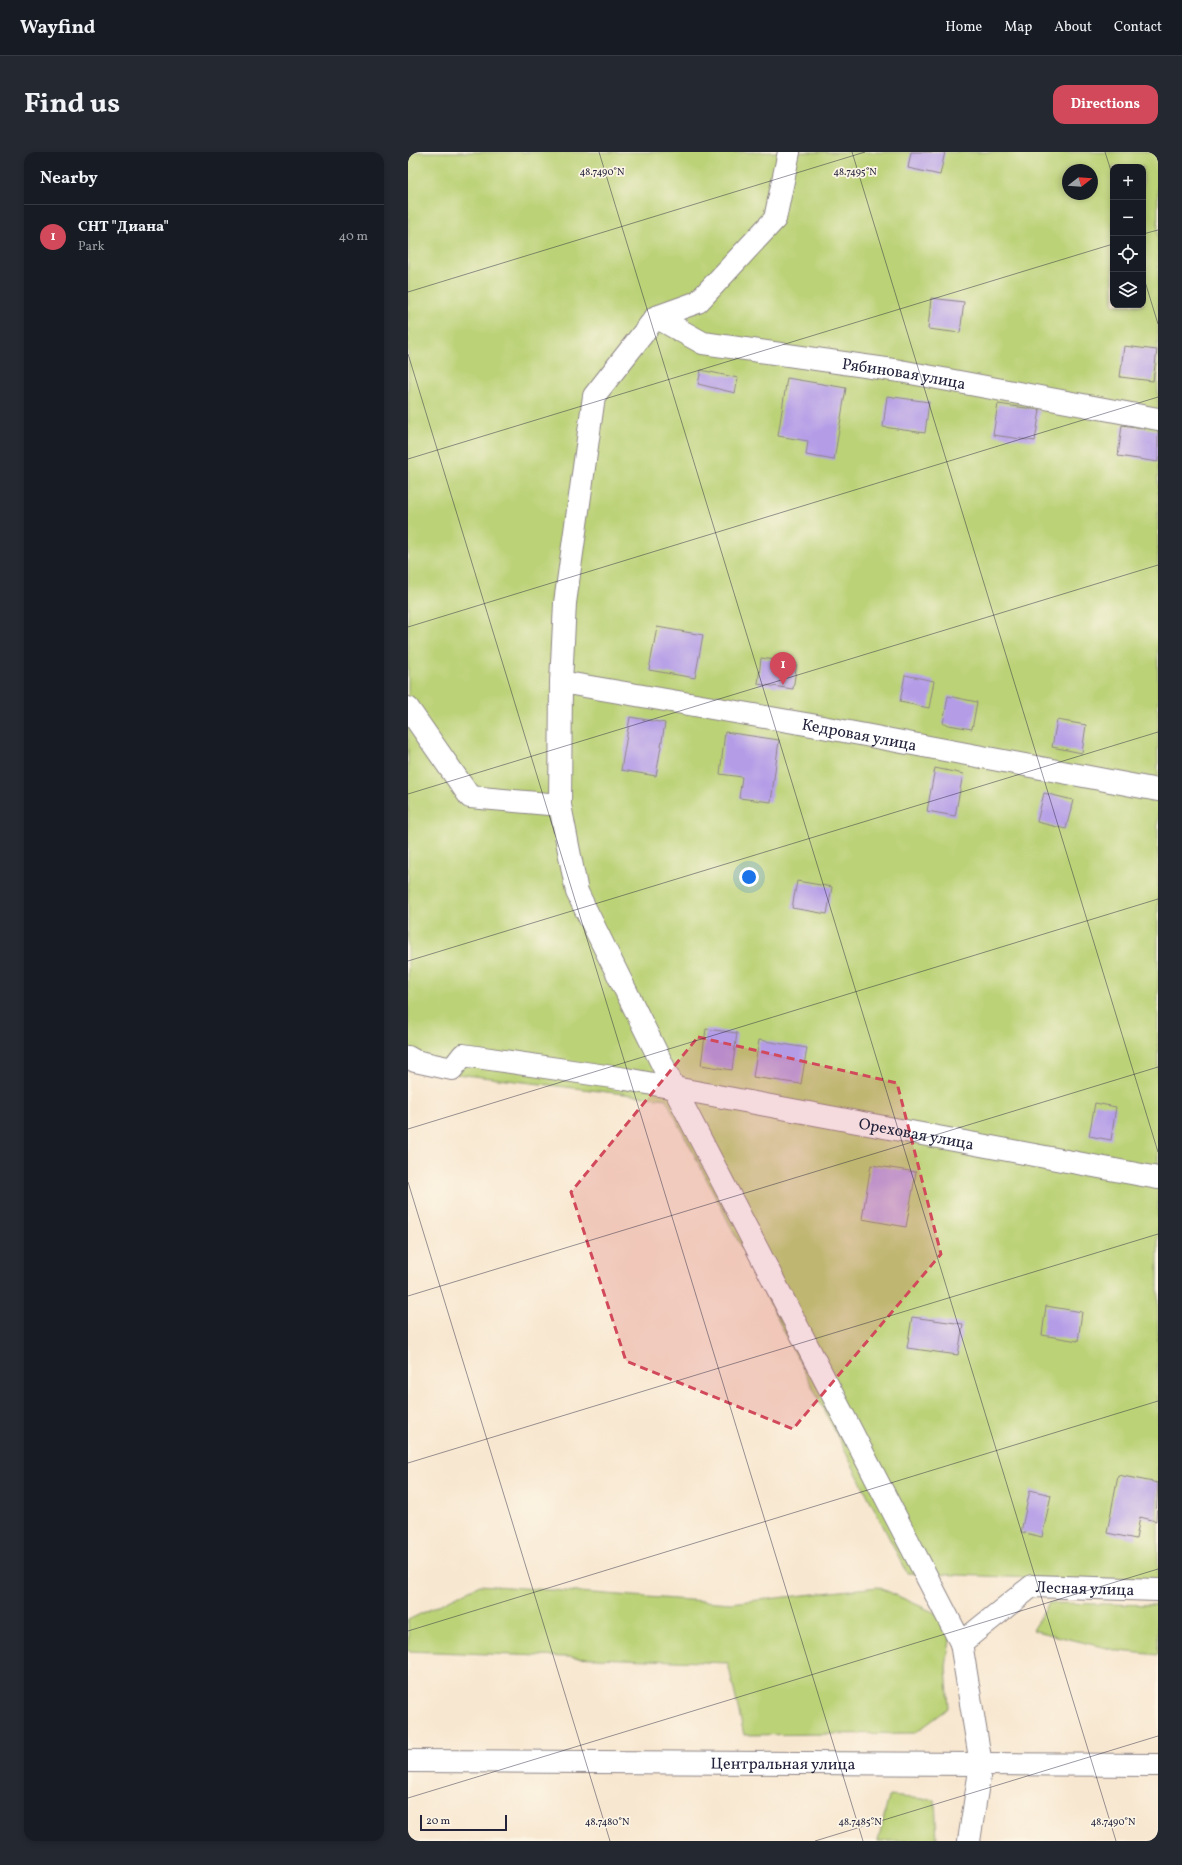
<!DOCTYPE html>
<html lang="en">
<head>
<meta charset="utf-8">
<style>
  body { margin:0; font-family:Vollkorn,serif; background:#242831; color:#f1f3f6 }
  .controls { position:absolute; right:12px; top:12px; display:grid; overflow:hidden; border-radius:8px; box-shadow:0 2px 6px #0003 }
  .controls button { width:36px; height:36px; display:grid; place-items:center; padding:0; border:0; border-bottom:1px solid #363941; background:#171b24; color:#f1f3f6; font:20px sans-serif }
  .compass { position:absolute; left:654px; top:12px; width:36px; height:36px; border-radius:50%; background:#171b24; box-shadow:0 2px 6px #0003; rotate:73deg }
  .scale { position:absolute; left:12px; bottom:10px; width:87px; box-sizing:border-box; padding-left:4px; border:2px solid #22223b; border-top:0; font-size:11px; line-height:14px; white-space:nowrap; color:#22223b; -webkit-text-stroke:3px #fcf5e5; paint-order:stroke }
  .you { position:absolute; left:341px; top:725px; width:14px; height:14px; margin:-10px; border:3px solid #fff; border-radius:50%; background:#1a73e8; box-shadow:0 0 0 6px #1a73e833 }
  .badge { display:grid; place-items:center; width:26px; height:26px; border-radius:50%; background:#d1495b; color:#fff; font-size:13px; font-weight:700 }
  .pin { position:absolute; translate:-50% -33px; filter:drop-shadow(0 1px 2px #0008) }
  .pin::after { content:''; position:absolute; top:21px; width:14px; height:12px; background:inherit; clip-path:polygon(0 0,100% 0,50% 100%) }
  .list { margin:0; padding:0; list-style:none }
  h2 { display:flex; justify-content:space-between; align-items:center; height:52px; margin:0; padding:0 16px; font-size:17px }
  h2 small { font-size:13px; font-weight:400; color:#9ea1a6 }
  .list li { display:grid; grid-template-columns:26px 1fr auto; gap:12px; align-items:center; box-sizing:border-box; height:64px; padding:0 16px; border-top:1px solid #363941 }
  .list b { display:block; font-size:15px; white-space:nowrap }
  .list p { margin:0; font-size:13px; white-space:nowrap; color:#9ea1a6 }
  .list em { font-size:13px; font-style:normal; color:#9ea1a6 }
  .icon { flex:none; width:22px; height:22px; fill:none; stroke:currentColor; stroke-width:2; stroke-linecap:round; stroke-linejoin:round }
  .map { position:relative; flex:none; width:750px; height:1689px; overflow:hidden; border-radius:12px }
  header { display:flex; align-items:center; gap:24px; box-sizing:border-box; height:56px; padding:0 20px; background:#171b24; border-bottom:1px solid #363941 }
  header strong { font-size:19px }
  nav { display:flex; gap:22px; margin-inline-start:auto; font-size:14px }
  .intro { display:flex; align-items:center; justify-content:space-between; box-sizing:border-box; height:96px; padding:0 24px }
  h1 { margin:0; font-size:28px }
  .button { padding:10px 18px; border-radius:12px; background:#d1495b; color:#fff; font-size:14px; font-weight:700 }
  main { display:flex; gap:24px; padding:0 24px }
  aside { flex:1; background:#171b24; border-radius:12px; box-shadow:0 2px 6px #0003 }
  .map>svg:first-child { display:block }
</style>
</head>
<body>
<header>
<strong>Wayfind</strong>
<nav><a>Home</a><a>Map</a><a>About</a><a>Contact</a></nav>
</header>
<div class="intro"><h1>Find us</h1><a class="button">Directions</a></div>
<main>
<aside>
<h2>Nearby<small></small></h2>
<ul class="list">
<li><span class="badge">1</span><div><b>СНТ &quot;Диана&quot;</b><p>Park</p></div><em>40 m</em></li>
</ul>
</aside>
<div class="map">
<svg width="750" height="1689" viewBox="0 0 750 1689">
  <rect width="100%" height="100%" fill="#fcf5e5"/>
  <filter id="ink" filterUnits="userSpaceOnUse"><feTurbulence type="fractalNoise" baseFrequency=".025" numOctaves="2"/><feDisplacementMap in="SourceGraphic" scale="8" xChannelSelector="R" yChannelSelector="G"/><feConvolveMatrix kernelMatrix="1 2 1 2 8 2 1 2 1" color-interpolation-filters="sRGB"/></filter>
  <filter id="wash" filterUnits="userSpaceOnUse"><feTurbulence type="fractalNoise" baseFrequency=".012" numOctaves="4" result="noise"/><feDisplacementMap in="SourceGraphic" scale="16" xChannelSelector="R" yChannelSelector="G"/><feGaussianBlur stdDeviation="0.9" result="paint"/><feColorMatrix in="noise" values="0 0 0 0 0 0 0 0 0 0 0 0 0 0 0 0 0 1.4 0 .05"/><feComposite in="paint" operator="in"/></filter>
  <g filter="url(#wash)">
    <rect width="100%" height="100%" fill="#f8e7d0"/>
    <path fill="#bbd277" stroke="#6e7a59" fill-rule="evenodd" d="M0,0H750V1431L499,1421L258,947L7,917L0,912ZM705,15H735V153H705ZM660,18H684V42H660Z
      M72,1433L323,1451L470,1435L534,1464L543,1482L538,1515L541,1556L507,1581L336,1583L320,1511L0,1499V1468Z
      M641,1451L750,1453V1503L711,1499L624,1478Z
      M481,1644L527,1648L529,1689H470Z"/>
    <g id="blocks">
      <path fill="#b49ce7" d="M503,0H537L532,23L500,16Z
        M523,146L556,150L552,181L520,177Z
        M716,194L749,198L745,229L712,225Z
        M293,218L330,226L327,241L290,232Z
        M379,226L438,236L426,308L398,303L400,289L370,284Z
        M479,244L521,250L517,281L475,275Z
        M590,252L632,258L627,289L585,283Z
        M714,273L750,278V310L710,304Z
        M249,475L295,483L287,526L241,518Z
        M353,506L389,511L385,537L350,532Z
        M497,523L526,529L521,556L492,550Z
        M540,544L569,550L564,577L535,572Z
        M222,565L257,571L248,624L213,618Z
        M649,568L678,573L674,601L644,595Z
        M317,580L371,588L363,650L331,646L334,625L312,622Z
        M527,616L555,622L547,664L519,659Z
        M636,641L665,648L658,677L629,670Z
        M389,729L424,735L419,762L384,756Z
        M298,877L329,881L324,918L293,913Z
        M351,888L399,896L393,932L345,925Z
        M687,951L708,955L703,988L681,984Z
        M463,1013L508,1020L498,1075L454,1067Z
        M638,1154L674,1160L670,1189L634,1183Z
        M504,1165L555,1172L550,1203L499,1196Z
        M710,1323L750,1331L748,1369L732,1365L728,1387L699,1381Z
        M622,1338L643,1343L634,1385L613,1380Z"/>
    </g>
  </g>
  <g filter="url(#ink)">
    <use href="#blocks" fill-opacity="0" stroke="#8d8486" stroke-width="1"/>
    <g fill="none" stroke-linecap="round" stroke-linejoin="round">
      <defs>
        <g id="minor">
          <path d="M381,0L367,67L290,150L248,165L186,244L157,451L153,530L152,653L169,740L266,936L553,1491L573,1612L561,1689"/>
          <path id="s1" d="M248,165L295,191L492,219L750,267"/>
          <path id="s2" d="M153,530L409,574L750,638"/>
          <path d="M0,556L62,645L152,653"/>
          <path id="s3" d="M0,905L7,909L44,917L55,903L218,927L750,1026"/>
          <path id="s4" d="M553,1491L624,1434L750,1438"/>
          <path id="s5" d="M0,1609L750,1613"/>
        </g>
      </defs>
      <use href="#minor" stroke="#8d8486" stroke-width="24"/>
      <use href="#minor" stroke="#fff" stroke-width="22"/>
    </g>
  </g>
  <path fill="#d1495b" fill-opacity="0.2" stroke="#d1495b" stroke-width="3" stroke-dasharray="8 5" stroke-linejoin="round" d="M290,885L489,931L533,1102L385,1277L218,1209L163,1040Z"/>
  <path fill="none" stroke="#22223b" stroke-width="1" stroke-opacity="0.45" d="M191,0L708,1689M444,0L750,1000M697,0L705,25M735,82L750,78M735,123L750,172M0,140L457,0M0,202L455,1689M0,307L705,92M0,475L750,245M0,642L750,413M0,809L750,580M0,977L750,747M0,1030L202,1689M0,1144L750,915M0,1311L750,1082M0,1479L750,1249M0,1646L750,1417M407,1689L750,1584"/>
  <g text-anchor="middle" stroke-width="3.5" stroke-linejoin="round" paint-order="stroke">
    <g font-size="16" fill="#22223b" stroke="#fcf5e5">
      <text dy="6" stroke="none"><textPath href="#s1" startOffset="257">Рябиновая улица</textPath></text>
      <text dy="6" stroke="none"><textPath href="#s2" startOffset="303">Кедровая улица</textPath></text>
      <text dy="6" stroke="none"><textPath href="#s3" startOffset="524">Ореховая улица</textPath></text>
      <text dy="6" stroke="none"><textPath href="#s4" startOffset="144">Лесная улица</textPath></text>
      <text dy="6" stroke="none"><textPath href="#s5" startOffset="375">Центральная улица</textPath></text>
    </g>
  </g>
  <g font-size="10" text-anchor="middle" fill="#22223b" stroke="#fcf5e5" stroke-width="3.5" stroke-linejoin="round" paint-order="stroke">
    <text x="194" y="23">48.7490°N</text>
    <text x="447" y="23">48.7495°N</text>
    <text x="199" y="1673">48.7480°N</text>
    <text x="452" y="1673">48.7485°N</text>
    <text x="705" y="1673">48.7490°N</text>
  </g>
</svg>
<div class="controls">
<button>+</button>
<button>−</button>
<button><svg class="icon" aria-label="locate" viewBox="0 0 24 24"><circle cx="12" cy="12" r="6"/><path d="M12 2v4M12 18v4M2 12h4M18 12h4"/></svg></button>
<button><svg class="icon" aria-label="layers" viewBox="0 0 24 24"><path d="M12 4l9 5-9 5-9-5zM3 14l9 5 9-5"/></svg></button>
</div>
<svg class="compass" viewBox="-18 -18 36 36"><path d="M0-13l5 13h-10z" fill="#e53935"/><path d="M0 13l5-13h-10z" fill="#9ea1a6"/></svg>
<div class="scale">20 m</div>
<div class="you"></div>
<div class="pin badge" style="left:375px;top:533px">1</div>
</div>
</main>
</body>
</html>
